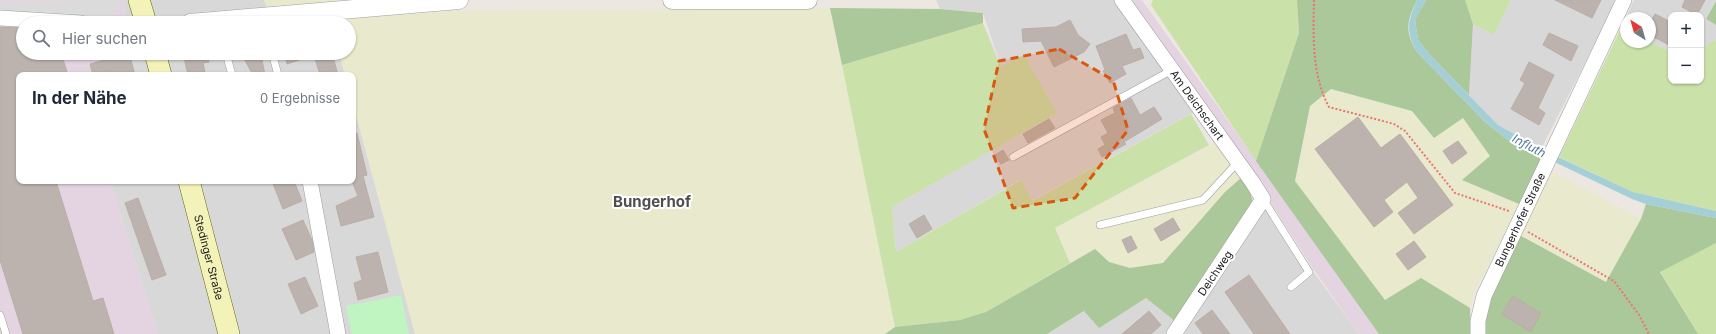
<!DOCTYPE html>
<html lang="de">
<head>
<meta charset="utf-8">
<style>
  body { margin:0; font-family:Inter,sans-serif; background:#f2f2f3; color:#1f2937 }
  .controls { position:absolute; right:12px; top:12px; display:grid; overflow:hidden; border-radius:8px; box-shadow:0 1px 3px #0004 }
  .controls button { width:36px; height:36px; display:grid; place-items:center; padding:0; border:0; border-bottom:1px solid #e0e1e3; background:#fff; color:#1f2937; font:20px sans-serif }
  .compass { position:absolute; left:1620px; top:12px; width:36px; height:36px; border-radius:50%; background:#fff; box-shadow:0 1px 3px #0004; rotate:323deg }
  .list { margin:0; padding:0; list-style:none }
  h2 { display:flex; justify-content:space-between; align-items:center; height:52px; margin:0; padding:0 16px; font-size:17px }
  h2 small { font-size:13px; font-weight:400; color:#747a83 }
  .icon { flex:none; width:22px; height:22px; fill:none; stroke:currentColor; stroke-width:2; stroke-linecap:round; stroke-linejoin:round }
  .map { position:relative; flex:none; width:1716px; height:334px; overflow:hidden }
  .search { position:absolute; background:#fff; box-shadow:0 1px 3px #0004; left:16px; top:16px; width:340px; height:44px; display:flex; align-items:center; gap:10px; box-sizing:border-box; padding:0 14px; border-radius:22px; color:#747a83; font-size:15px }
  .panel { position:absolute; background:#fff; box-shadow:0 1px 3px #0004; left:16px; top:72px; width:340px; height:112px; border-radius:8px }
  .map>svg:first-child { display:block }
</style>
</head>
<body>
<div class="map">
<svg width="1716" height="334" viewBox="0 0 1716 334">
  <rect width="100%" height="100%" fill="#ece7e1"/>
  <path fill="#d9d8d8" d="M124,0H264L268,9L325,2L330,23H125Z
    M936,0H1129L1205,106L1031,201L1020,180L896,252L892,207L1056,113L1001,67L983,13L940,9Z
    M1511,0H1617L1541,149L1498,125L1469,95L1473,24L1494,35Z
    M1634,0H1716L1706,19L1716,25V40L1701,48V15H1671V52L1650,42V18H1626V31L1621,28Z
    M121,53H339L345,75H87V68L93,63Z
    M353,104L416,334H158L110,181H353Z
    M1260,199L1359,334H1047L1085,311L1099,327L1146,298L1176,322Z"/>
  <path fill="#e4d4e2" d="M0,0H124L125,23H23V53H120L93,63L87,68V75H19V181H110L158,334H0Z
    M1129,0H1142L1380,334H1359L1312,267L1253,175Z"/>
  <path fill="#e9e9cd" d="M264,0H356L268,9Z
    M830,8L895,327L885,334H415L353,104V75H345L339,53H349V23H330L329,20L452,11Z
    M1331,89L1412,111L1434,138L1463,118L1490,156L1463,180L1518,204L1539,165L1641,219L1607,282L1507,228L1474,294L1470,308L1421,278L1385,301L1295,181L1310,106Z
    M1215,143L1241,178L1225,192L1163,263L1130,268L1109,262L1095,249L1070,263L1055,228Z"/>
  <path fill="#cae2aa" d="M1153,0H1297L1299,33L1256,161L1151,5Z
    M1465,0H1511L1494,35L1473,24Z
    M983,23L1001,67L1024,55L1057,113L892,207L896,252L1021,180L1032,201L1191,114L1209,145L1055,228L1070,263L986,312L960,320L895,327L842,65Z
    M1621,28L1626,31V42H1650L1671,52V81H1701V48L1716,40V211L1633,192L1559,157Z
    M1716,243V334H1698L1660,271Z"/>
  <path fill="#aac899" d="M1297,0H1417C1407,21 1404,31 1417,52L1486,123L1508,140L1541,156L1539,165L1519,204L1462,180L1490,156L1463,118L1434,138L1412,111L1331,89L1310,106L1295,181L1385,300L1421,278L1470,308L1471,334H1379L1256,161L1299,33Z
    M1426,0H1465L1473,24L1469,95L1431,56L1418,40L1415,19Z
    M1716,1V25L1706,19Z
    M830,8L940,9L983,13V23L842,65Z
    M1241,178L1249,189L1254,205L1176,322L1146,298L1099,328L1084,311L1047,334H885L895,327L960,320L986,312L1095,249L1109,262L1130,268L1163,263L1225,192Z
    M1646,204L1716,218V243L1660,272L1698,334H1483C1479,306 1508,261 1521,236L1606,282L1641,219Z"/>
  <path fill="#c0f4c1" d="M401,295L409,334H352L346,306Z"/>
  <path fill="#dbdbdb" d="M122,0L119,8L109,18L0,11V2Z"/>
  <path fill="#a5cfd6" d="M1417,0H1426L1415,19L1418,40L1431,56L1498,125L1543,150L1633,192L1716,211V218L1646,204L1632,199L1508,140L1486,123L1417,52C1405,31 1408,21 1417,0Z"/>
  <path fill="#bcb3ae" stroke="#bcada5" d="M1555,0H1601L1592,18Z
    M1685,0H1705L1697,15L1682,7Z
    M1655,14L1671,22V46L1650,35V23Z
    M1070,20L1078,35L1090,44L1084,52L1054,67L1041,41L1023,42L1022,29L1056,27Z
    M0,27L23,28V53H61L68,75H19V181H56L93,301L103,298L114,334H23L0,260Z
    M1549,33L1578,46L1571,61L1543,45Z
    M1126,34L1133,50L1140,48L1144,58L1122,66L1126,74L1110,83L1103,71L1105,70L1096,46Z
    M129,53L135,75H113L112,71L93,75L90,64Z
    M183,53H206L209,62L203,63L205,72L188,75Z
    M241,53H275L262,60L265,75H253Z
    M284,53H332L338,75H320L314,55L287,64Z
    M1529,62L1554,75L1538,108L1545,113L1539,125L1511,109L1525,83L1520,80Z
    M1131,98L1140,115L1154,107L1162,119L1124,142L1126,144L1102,157L1098,149L1105,145L1101,137L1108,133L1101,120L1115,113L1113,108Z
    M1358,117L1381,148L1400,134L1453,205L1414,234L1398,213L1418,198L1407,182L1384,200L1393,212L1374,227L1315,149Z
    M1049,119L1055,128L1028,143L1023,134Z
    M353,133H357L367,175L363,176L374,217L341,226L336,206L358,196L353,184Z
    M1458,141L1467,153L1452,164L1443,151Z
    M1003,150L1009,160L1001,164L995,155Z
    M272,181H294L302,201L283,209Z
    M138,198L166,275L152,280L125,203Z
    M924,215L932,229L917,238L909,224Z
    M1173,218L1180,230L1161,241L1154,229Z
    M303,220L312,240L314,252L296,260L282,229Z
    M1131,236L1137,248L1128,253L1122,240Z
    M1414,241L1426,257L1408,270L1396,254Z
    M378,252L388,292L358,300L354,283L362,280L356,257Z
    M1249,275L1290,334H1254L1225,292Z
    M305,277L318,306L301,314L288,284Z
    M1513,296L1541,313L1531,332L1502,314Z
    M1212,310L1230,334H1203L1195,323Z
    M1149,311L1161,325L1151,334H1122Z"/>
  <g fill="none" stroke-linecap="round" stroke-linejoin="round">
    <defs>
      <path id="service" d="M226,53L232,75
        M274,60L278,75
        M1013,157L1172,70
        M1263,199L1309,272L1291,287
        M1100,225L1203,200L1238,162
        M0,315L6,334"/>
      <g id="minor">
        <path id="s1" d="M1122,0L1253,183L1263,199L1174,334"/>
        <path d="M0,18L81,23"/>
        <path d="M310,181L338,334"/>
        <path id="s2" d="M1478,334V321L1484,296L1624,0"/>
      </g>
      <path id="tertiary" d="M672,0H808
        M190,23L459,0"/>
      <g id="secondary">
        <path d="M139,0L146,23"/>
        <path d="M155,53L161,75"/>
        <path id="s3" d="M189,181L229,334"/>
      </g>
    </defs>
    <use href="#service" stroke="#9f9f9f" stroke-width="8"/>
    <use href="#minor" stroke="#9f9f9f" stroke-width="16"/>
    <use href="#tertiary" stroke="#9f9f9f" stroke-width="19"/>
    <use href="#secondary" stroke="#63660e" stroke-width="22"/>
    <path stroke="#ed7571" stroke-width="2" stroke-dasharray="2 2" stroke-linecap="butt" d="M1314,0C1313,35 1312,76 1329,107L1394,124L1405,131L1455,193L1509,211
      M1528,232L1614,281L1639,315L1649,334"/>
    <use href="#service" stroke="#fff" stroke-width="7"/>
    <use href="#minor" stroke="#fff" stroke-width="15"/>
    <use href="#tertiary" stroke="#fff" stroke-width="18"/>
    <use href="#secondary" stroke="#f3f2b8" stroke-width="21"/>
  </g>
  <path fill="#de560d" fill-opacity="0.2" stroke="#de560d" stroke-width="3" stroke-dasharray="8 5" stroke-linejoin="round" d="M1059,49L1113,80L1128,130L1075,198L1013,208L984,129L999,61Z"/>
  <g text-anchor="middle" stroke-width="4" stroke-linejoin="round" paint-order="stroke">
    <g font-size="11" fill="#1b1b1b" stroke="#fff">
      <text dy="4" stroke="none"><textPath href="#s1" startOffset="129">Am Deichschart</textPath></text>
      <text dy="4" stroke="none"><textPath href="#s2" startOffset="123">Bungerhofer Straße</textPath></text>
      <text dy="4" stroke="none"><textPath href="#s3" startOffset="79">Stedinger Straße</textPath></text>
      <text transform="translate(1215 273) rotate(-56)" y="4">Deichweg</text>
    </g>
    <g font-size="12" font-style="italic" fill="#4e7a9a" stroke="#fff">
      <text transform="translate(1529 146) rotate(28)" y="4">Influth</text>
    </g>
    <g font-size="15" font-weight="bold" fill="#4e4e4e" stroke="#fff">
      <text x="652" y="207">Bungerhof</text>
    </g>
  </g>
</svg>
<div class="controls">
<button>+</button>
<button>−</button>
</div>
<svg class="compass" viewBox="-18 -18 36 36"><path d="M0-13l5 13h-10z" fill="#e53935"/><path d="M0 13l5-13h-10z" fill="#747a83"/></svg>
<div class="search"><svg class="icon" aria-label="search" viewBox="0 0 24 24"><circle cx="10" cy="10" r="6"/><path d="M15 15l6 6"/></svg>Hier suchen</div>
<section class="panel">
<h2>In der Nähe<small>0 Ergebnisse</small></h2>
<ul class="list">
</ul>
</section>
</div>
</body>
</html>
